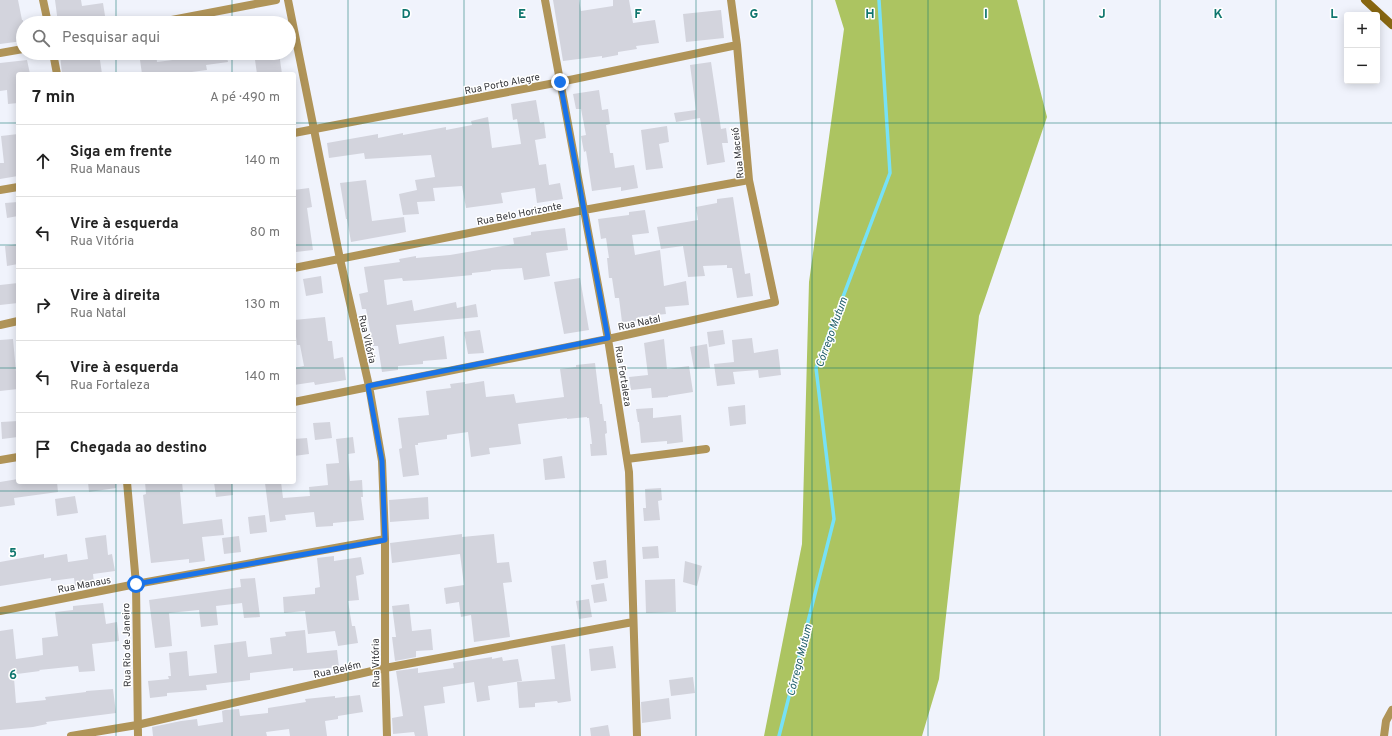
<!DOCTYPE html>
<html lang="pt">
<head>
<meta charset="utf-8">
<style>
  body { margin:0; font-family:Overpass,sans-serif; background:#f2f2f2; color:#222 }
  .controls { position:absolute; right:12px; top:12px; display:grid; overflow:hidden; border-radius:4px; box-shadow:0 2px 10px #0003 }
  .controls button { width:36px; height:36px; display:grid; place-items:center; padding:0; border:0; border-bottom:1px solid #e0e0e0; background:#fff; color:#222; font:20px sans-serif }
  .stop { position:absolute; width:12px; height:12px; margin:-9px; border:3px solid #1a73e8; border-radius:50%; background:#fff }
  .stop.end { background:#1a73e8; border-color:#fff; box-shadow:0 1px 4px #0008 }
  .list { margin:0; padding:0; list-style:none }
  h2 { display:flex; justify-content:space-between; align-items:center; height:52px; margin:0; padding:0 16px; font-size:17px }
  h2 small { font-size:13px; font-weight:400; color:#767676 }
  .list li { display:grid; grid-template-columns:26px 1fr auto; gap:12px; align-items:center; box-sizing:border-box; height:72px; padding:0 16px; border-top:1px solid #e0e0e0 }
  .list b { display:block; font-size:15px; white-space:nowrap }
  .list p { margin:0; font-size:13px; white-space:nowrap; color:#767676 }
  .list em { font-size:13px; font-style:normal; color:#767676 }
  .icon { flex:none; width:22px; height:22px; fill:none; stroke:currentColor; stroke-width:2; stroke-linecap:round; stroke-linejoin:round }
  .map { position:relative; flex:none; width:1392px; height:736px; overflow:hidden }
  .search { position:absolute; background:#fff; box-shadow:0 2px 10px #0003; left:16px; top:16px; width:280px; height:44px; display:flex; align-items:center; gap:10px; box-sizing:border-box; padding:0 14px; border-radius:22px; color:#767676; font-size:15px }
  .panel { position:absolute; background:#fff; box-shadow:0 2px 10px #0003; left:16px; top:72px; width:280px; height:412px; border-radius:4px }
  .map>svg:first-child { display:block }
</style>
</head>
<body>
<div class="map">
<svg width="1392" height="736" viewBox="0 0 1392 736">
  <rect width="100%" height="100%" fill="#f0f3fc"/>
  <path fill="#acc461" d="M835,0H1017L1047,117L979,316L939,679L922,736H764L802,544L809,282L844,29Z"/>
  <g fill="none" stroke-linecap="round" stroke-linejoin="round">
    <path stroke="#76e1f7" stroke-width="3.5" d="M779,736L834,519L816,368L890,173L879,0"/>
  </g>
  <path fill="#d3d4dd" d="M0,0H18L22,20H23V41L0,44Z
    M55,0H81L82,6L103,3L106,22L58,23Z
    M553,0H579L581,11L613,6V0H629L633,23L655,20L659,43L636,46L637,49L618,52V55L602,58V56L563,61Z
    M721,10L724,38L686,42L683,14Z
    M79,53H99L102,74H62L60,55Z
    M139,53H156L157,62L188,58L187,53H226L228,62L206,65L207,70L184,73V74H142Z
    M254,53H279L282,74H257Z
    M27,60L30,74H18V103L8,104L7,90L0,91V63Z
    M711,62L721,129L726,128L728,143H722L725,162L707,165L700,118L676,122L674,113L696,110L690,65Z
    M599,90L602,110L608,109L610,124L606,125L610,153H613L615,168L634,165L638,188L621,191V187L592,191L586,151L584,152L581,136L586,135L581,109H576L573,94Z
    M536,100L540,123L544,122L546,138L535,140L539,165L546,164L549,185L560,183L563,199L537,203L535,188L501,193L503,203L466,208L462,186L433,188L435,201L417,202L419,214L403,215L399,194L417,190L415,180L435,177L431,155L365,159L364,153L329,158L327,143L378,134V138L403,133V135L446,127V130L472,125L471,121L488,117L492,148L521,144L517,119L513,120L511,104Z
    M667,126L669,142L659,144L663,168L646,170L641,130Z
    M18,134V176L0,179V163H4L1,136Z
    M366,180L372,221L404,217L406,232L351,242L347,219H346L340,183Z
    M309,188L312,207L307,208L313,250L296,252L294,235V211H296L294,190Z
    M733,197L745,274L750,273L753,296L737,298L732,268H727V265L703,266L705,276L688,277L683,246L661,249L657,227L698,220L696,207L717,203V199Z
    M18,202V216L7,218L5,203Z
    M645,210L649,233L632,235L635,255L660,250L664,286L686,281L689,305L665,307L666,314L638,317L639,321L622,322L619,298H615L612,278H609L607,258H609L606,238L601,239L598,219L629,215V212Z
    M565,228L568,250L546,253L550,276L524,280L522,268L491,270V271L472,273V275L421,280L403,281L402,278L384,280L387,305L412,300L414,311L456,302L457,308L476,304L478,317L396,325L399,344L444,336L447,359L423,361V364L398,366V370L382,372L378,346H373L366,309H362L359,294L368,292L364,267L400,262L399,259L416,256V258L450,255L514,244L513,238L531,235V232Z
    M18,244V264L7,266L5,246Z
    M321,276L323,293L306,296L303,279Z
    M580,278L589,330L564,334L554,282Z
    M18,283V303L0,305V285Z
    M325,317L328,341H332L334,359L343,357L346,380L315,385L314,382L294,385V368L304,366L300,345H297L294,320Z
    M480,330L484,353L468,354L464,332Z
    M723,330L725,344L709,347L707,332Z
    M752,338L754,353L778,349L781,375L759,378L758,370L733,372L735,384L717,386L714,364L734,362L732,340Z
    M13,339L16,372H18V389L0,391V340Z
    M664,339L667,369L689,366L693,392L668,396V397L652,398L651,388L631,390L629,377L648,375L644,343Z
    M707,344L710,368L694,369L690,347Z
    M595,363L600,404H602L604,421H606L607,433L605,434L607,455L591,456L590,444H592L589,418H587V417L567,419V418L518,424L521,444L489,448L490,454L471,457L468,432L447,435V439L418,443V445H415L419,475L403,477L399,449L402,448L398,418L429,415L426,391L451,388L450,384L465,382V384L484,381L486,397L514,394L516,403L564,397L560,369L576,367V365Z
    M745,405L746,424L730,426L728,407Z
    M653,408V418L681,415L683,442L667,444V441L641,443L639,422H638L636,409Z
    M18,421V437L2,439L1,422Z
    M330,422L332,438L315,440L313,423Z
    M353,437L355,453L348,454L350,481L362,480L363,497H361L364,520L333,523V526L316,527L314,512L285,515L286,520L270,522L265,483L281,482L283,498L310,496L309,487L328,485L326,464L339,463L336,439Z
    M307,438L309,454L294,456V439Z
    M562,456L565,478L545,480L543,459Z
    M18,479V482H57L58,492L14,498L15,505L0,507V482Z
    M88,482H116V488L89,492Z
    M145,482H182L183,492H180L183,524L222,519L224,535L202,537L205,561L189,563V559L151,563L143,495L146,494Z
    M214,482H232L233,495L216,497Z
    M661,488L662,500L658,501L660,520L644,521L643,508H646L645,489Z
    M75,496L78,513L57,516L55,499Z
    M428,497L429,519L390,522L389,500Z
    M265,515L267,532L250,534L248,517Z
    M462,534V537L494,534L497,563L509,562L512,582L503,583L510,637L474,642L471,615L461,617L459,602L446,604L444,588L464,585L460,554L392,563L390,543Z
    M106,535L108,555L112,554L115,571L93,574L94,583L75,586L74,578L51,581V578L0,586V562L44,554V558L67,554L68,562L88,559L85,538Z
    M239,536L241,552L224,554L222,538Z
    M658,546L659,558L643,559L642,547Z
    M334,556V561L361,557L364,574L356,576L359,600L348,601L352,626H355L358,643L338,646L335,631L308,634L305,611L284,613L283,597L315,594V588L320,587L317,558Z
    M606,560L608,578L596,580L593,562Z
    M685,561L702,566L697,586L683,582Z
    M255,578L260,617L244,618L242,603L216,606L218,625L201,627L199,610L169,613L172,646L155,648L149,600L241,587L240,579Z
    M675,579L676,612L646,613L645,580Z
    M604,583L607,601L594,603L591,585Z
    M589,599L592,617L579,619L576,601Z
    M103,603L106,624L117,622L119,641L92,644L95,671L79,672L78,666L39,670L40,671L17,674V677L14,678L16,703L46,700L45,697L86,692V691L113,689L116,713L46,722L47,724L33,727L0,730V631L13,629L16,659L43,655L42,638L58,636L55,612L73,610V606Z
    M409,604L412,631L431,629L433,650L416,651V657L395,661L392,637H396L392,606Z
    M305,630L307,653L337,650L339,667L293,671V668L250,673V680L206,685L207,690L167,693V696L150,698L148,681L169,679L168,676H171L169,653L187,651L189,676L217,673L214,645L246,641L248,657L272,654L270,638L286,636L285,632Z
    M565,644L571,701L558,703L557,701L535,703V707L519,708L517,682L555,679L551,646Z
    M613,646L616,668L591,671L589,649Z
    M492,657V659L502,657L503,661L518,659L522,681L488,686L490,700L477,702L474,682L443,687L445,703L424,706L428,736H415L414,732L393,734L392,718L403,716L396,671L418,668V673L454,668L453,663Z
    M693,677L695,693L671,696L669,680Z
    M360,695L363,712L338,716V719L325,721L327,736H290L289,729L266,732L267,736H153L152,727L181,721L197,719L198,726L223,722L222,711L225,710L239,709L240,716L268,713V708L306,702L305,699L335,696V698Z
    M669,698L671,719L642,723L641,702Z
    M608,725L610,736H591L590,728Z"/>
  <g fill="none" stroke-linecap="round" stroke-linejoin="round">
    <path stroke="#b09458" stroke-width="8" d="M43,0L48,23
      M288,0L340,259L369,386L382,461L385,539V668L387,736
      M545,0L608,339L629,472L637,736
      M156,23L276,0
      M0,53L23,49
      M53,53L57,74
      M294,133L560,82L737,45
      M0,190L18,187
      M294,268L584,210L749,180
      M0,325L18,321
      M294,402L608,339L775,302L749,180L737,45L731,0
      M627,459L706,449
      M0,460L18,457
      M127,482L136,584L138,736
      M0,611L136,584L385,539
      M71,736L137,725L385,668L633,622
      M1384,736L1386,721L1392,710"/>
    <path stroke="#886712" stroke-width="8" d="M1365,0L1392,25"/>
  </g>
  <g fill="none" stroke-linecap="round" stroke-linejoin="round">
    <path stroke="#1a73e8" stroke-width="5" d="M136,584L385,540L382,461L368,386L608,338L560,82"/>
  </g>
  <path fill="none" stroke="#0f766e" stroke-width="1" stroke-opacity="0.55" d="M116,0V23M232,0V23M348,0V736M464,0V736M580,0V736M696,0V736M812,0V736M928,0V736M1044,0V736M1160,0V736M1276,0V736M116,53V74M232,53V74M0,123H18M294,123H1392M0,245H18M294,245H1392M0,368H18M294,368H1392M116,482V736M232,482V736M0,491H1392M0,613H1392"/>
  <g text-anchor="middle" stroke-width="3" stroke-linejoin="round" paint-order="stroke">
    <g font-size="10" fill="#35363a" stroke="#fff">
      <text transform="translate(502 83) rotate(-11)" y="4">Rua Porto Alegre</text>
      <text transform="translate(737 153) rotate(-96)" y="4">Rua Maceió</text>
      <text transform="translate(519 213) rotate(-11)" y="4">Rua Belo Horizonte</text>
      <text transform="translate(639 322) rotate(-12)" y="4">Rua Natal</text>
      <text transform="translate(368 339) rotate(77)" y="4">Rua Vitória</text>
      <text transform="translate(624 376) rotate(81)" y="4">Rua Fortaleza</text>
      <text transform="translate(84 584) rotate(-11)" y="4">Rua Manaus</text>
      <text transform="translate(126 645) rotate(-91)" y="4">Rua Rio de Janeiro</text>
      <text transform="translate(375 663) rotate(-91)" y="4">Rua Vitória</text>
      <text transform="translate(337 669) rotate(-13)" y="4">Rua Belém</text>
    </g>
    <g font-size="11" font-style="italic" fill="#23606b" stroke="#fff">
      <text transform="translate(831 332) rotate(-70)" y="4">Córrego Mutum</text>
      <text transform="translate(799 660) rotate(-76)" y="4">Córrego Mutum</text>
    </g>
  </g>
  <g font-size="13" text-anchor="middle" font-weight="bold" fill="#0f766e" stroke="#fff" stroke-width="3" stroke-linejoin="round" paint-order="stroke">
    <text x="406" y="18">D</text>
    <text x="522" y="18">E</text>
    <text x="638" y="18">F</text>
    <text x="754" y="18">G</text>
    <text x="870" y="18">H</text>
    <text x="986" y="18">I</text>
    <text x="1102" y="18">J</text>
    <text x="1218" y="18">K</text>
    <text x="1334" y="18">L</text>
    <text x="13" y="557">5</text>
    <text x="13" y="679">6</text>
  </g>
</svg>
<div class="controls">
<button>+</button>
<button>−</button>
</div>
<div class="stop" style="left:136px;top:584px"></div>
<div class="stop end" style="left:560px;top:82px"></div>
<div class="search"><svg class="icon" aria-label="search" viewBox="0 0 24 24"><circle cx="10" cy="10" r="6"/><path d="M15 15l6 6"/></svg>Pesquisar aqui</div>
<section class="panel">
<h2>7 min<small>A pé · 490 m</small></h2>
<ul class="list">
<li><svg class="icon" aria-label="ahead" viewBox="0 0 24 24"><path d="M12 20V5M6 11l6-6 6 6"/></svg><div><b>Siga em frente</b><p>Rua Manaus</p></div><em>140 m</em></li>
<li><svg class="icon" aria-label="left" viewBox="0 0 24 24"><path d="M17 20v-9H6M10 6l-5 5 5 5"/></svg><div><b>Vire à esquerda</b><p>Rua Vitória</p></div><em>80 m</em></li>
<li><svg class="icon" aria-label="right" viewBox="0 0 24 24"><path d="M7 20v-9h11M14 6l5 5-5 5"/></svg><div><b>Vire à direita</b><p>Rua Natal</p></div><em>130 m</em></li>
<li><svg class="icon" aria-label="left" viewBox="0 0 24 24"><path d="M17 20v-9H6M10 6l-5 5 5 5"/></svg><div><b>Vire à esquerda</b><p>Rua Fortaleza</p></div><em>140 m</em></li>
<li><svg class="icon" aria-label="arrive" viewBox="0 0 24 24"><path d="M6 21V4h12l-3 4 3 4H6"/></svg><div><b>Chegada ao destino</b></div></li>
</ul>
</section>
</div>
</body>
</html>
